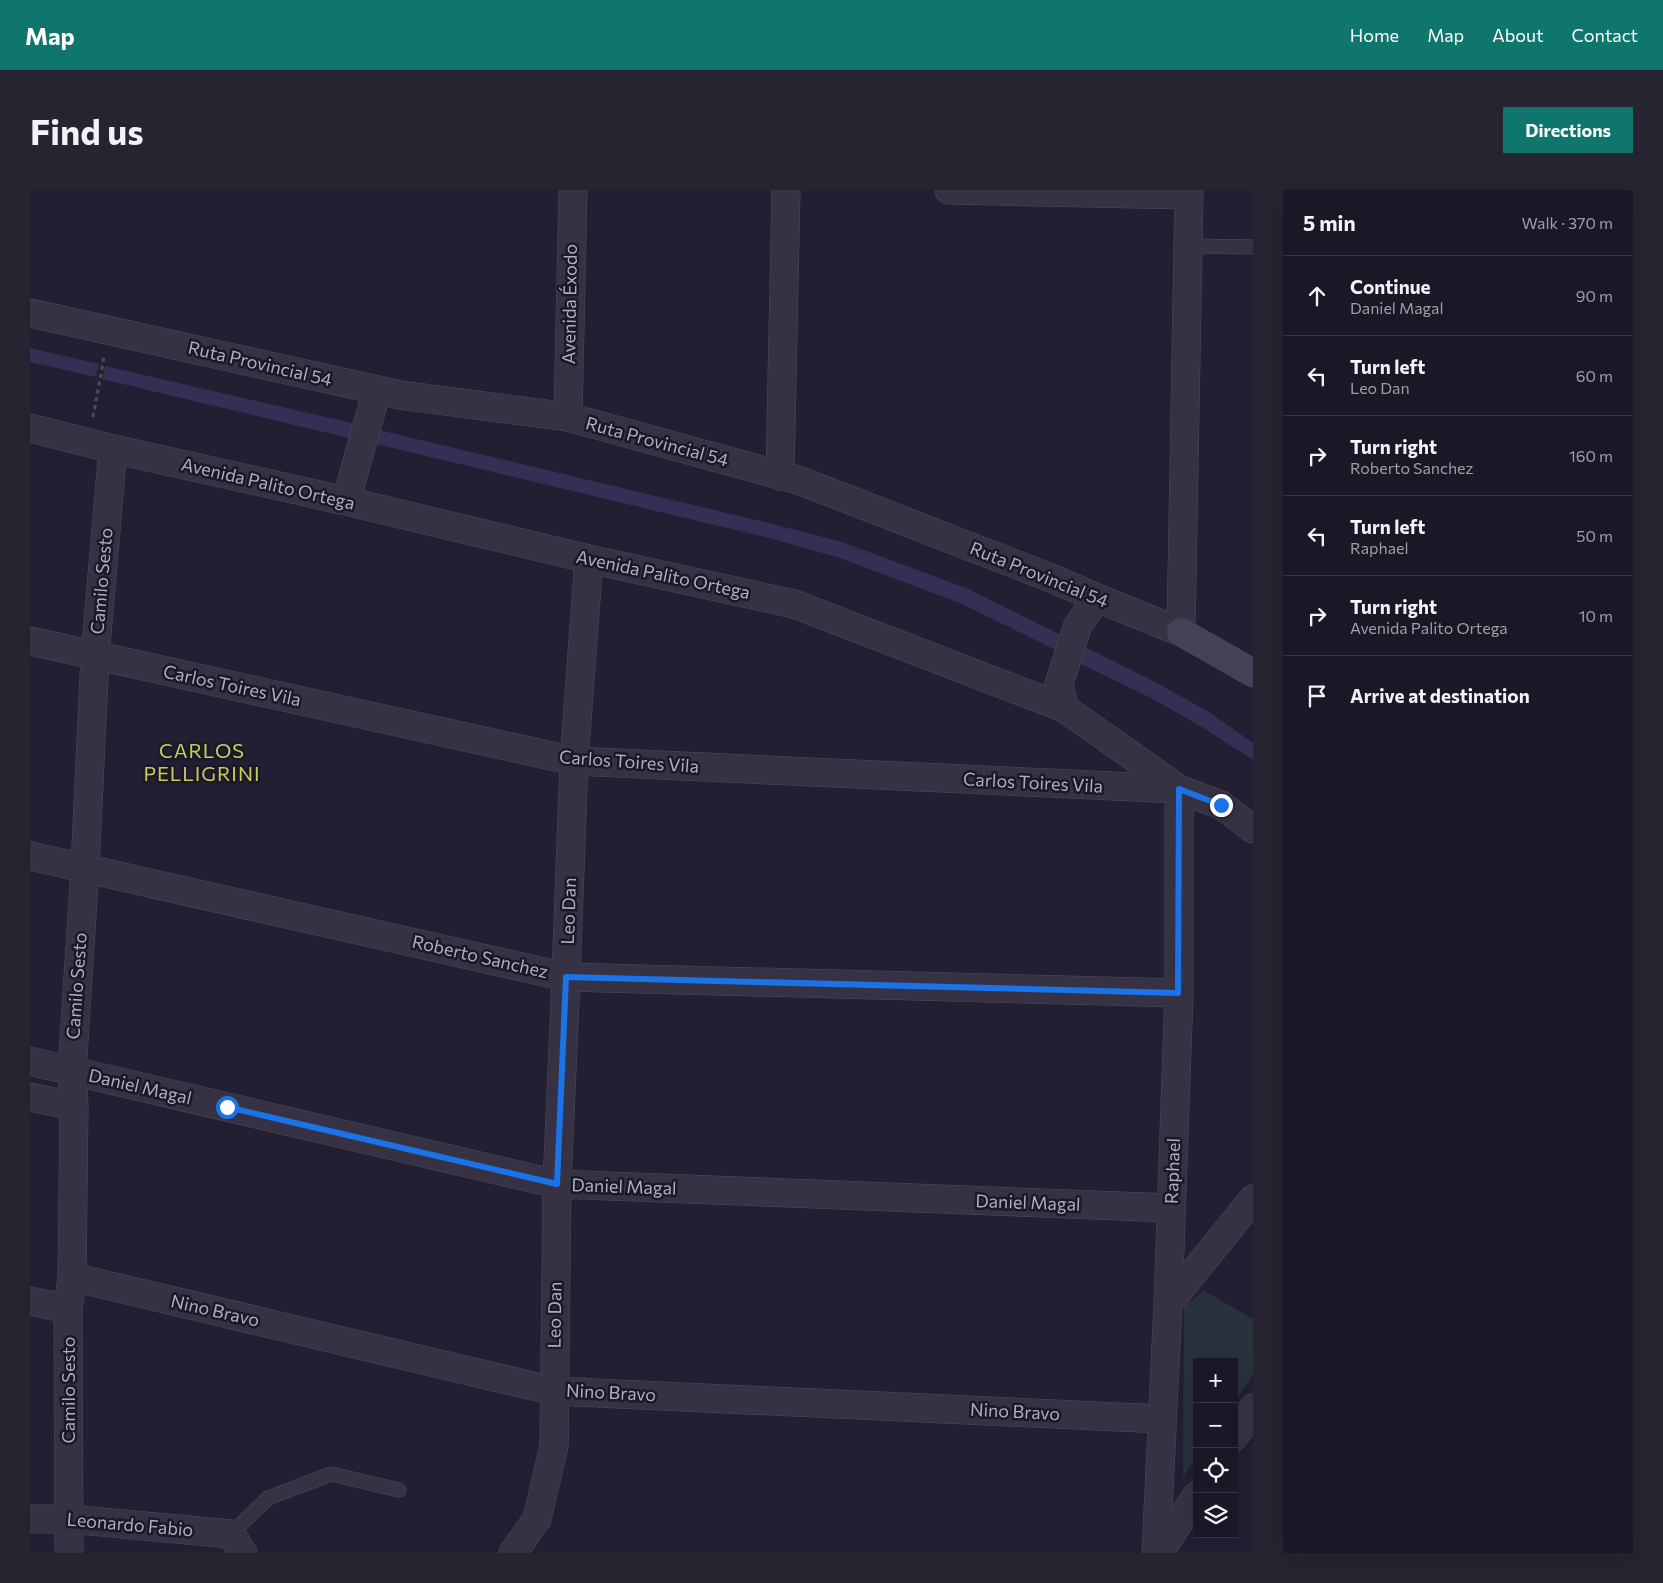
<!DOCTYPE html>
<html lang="en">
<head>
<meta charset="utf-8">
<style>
  body { margin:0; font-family:Commissioner,sans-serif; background:#272432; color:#f1f3f6 }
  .controls { position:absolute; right:15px; bottom:15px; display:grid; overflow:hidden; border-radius:0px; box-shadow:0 5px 20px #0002 }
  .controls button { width:45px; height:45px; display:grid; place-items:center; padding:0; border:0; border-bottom:1px solid #383643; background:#1a1726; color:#f1f3f6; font:25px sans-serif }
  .stop { position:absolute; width:15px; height:15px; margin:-11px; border:4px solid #1a73e8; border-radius:50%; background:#fff }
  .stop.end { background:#1a73e8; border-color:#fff; box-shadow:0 1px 5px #0008 }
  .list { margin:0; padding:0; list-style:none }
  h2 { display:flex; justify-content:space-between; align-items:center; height:65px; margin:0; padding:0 20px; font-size:21px }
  h2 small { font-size:16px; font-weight:400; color:#9f9fa7 }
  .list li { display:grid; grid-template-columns:32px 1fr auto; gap:15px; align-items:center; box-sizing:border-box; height:80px; padding:0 20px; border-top:1px solid #383643 }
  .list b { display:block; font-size:19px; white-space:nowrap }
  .list p { margin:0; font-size:16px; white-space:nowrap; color:#9f9fa7 }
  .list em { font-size:16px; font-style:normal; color:#9f9fa7 }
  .icon { flex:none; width:28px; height:28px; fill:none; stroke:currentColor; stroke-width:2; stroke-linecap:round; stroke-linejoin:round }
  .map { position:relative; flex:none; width:1223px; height:1363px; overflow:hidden; border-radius:0px }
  header { display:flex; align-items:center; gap:30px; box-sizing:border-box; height:70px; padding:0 25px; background:#0f766e; color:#fff }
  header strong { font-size:24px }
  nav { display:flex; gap:28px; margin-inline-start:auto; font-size:18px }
  .intro { display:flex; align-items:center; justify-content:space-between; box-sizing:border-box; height:120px; padding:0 30px }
  h1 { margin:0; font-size:35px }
  .button { padding:12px 22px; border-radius:0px; background:#0f766e; color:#fff; font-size:18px; font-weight:700 }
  main { display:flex; gap:30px; padding:0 30px }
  aside { flex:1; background:#1a1726; border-radius:0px; box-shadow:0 5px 20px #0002 }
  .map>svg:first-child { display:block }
</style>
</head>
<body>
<header>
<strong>Map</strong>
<nav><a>Home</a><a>Map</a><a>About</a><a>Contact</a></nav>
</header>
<div class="intro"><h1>Find us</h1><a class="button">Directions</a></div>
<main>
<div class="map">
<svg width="1223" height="1363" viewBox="0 0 1223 1363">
  <rect width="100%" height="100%" fill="#231f33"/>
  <path fill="#28323d" d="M1174,1101L1223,1129V1185L1204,1212V1172H1167V1266L1153,1287L1154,1116Z"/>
  <path fill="#362e54" d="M0,158L69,174L66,187L0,172Z
    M75,176L326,234L323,249L72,189Z
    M349,240L747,335L812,352L936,398L1033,446L1026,460L930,413L807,367L743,349L346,254Z
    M1049,454L1129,494L1179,522L1223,553V570L1172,537L1121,508L1041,469Z"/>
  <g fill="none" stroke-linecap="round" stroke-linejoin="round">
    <defs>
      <path id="lane" d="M1158,56L1223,57
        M201,1344L238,1308L301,1284L369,1300"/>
      <path id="street" d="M919,0L1158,5
        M0,123L370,205L538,227L771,291L1026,390L1067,408L1151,442L1159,0
        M538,227L543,0
        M0,238L83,259L316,311L559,369L764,414L1034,518L1149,599L1191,615L1223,639
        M750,286L756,0
        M316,311L347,200
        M0,451L544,571L1149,599V803L1138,1114L1126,1363
        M1034,518L1029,494L1048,435L1067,408
        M0,666L536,787L1149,803
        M0,871L527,994L1141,1018
        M0,907L44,916
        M42,1087L524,1201L1132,1229
        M0,1111L38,1119
        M1138,1114L1223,1009
        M1204,1247L1223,1218
        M0,1329H39L201,1344L213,1363
        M39,1363L38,1119L42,1087L44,916L42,881L55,678L65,466L83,259
        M483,1363L507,1329L524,1256L527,994L536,787L544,571L559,369
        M1129,1363L1167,1305"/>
      <path id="secondary" d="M1151,442L1223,483"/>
    </defs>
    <use href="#lane" stroke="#4e4a5d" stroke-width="15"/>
    <use href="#street" stroke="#4e4a5d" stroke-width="29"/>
    <use href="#secondary" stroke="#3c394b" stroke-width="29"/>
    <path stroke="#484d5b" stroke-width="3" stroke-dasharray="4 4" stroke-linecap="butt" d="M63,227L74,167"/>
    <use href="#lane" stroke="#363244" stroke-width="14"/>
    <use href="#street" stroke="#363244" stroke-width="28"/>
    <use href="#secondary" stroke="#464157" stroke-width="28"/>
  </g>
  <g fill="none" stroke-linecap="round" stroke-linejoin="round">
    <path stroke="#1a73e8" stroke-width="6" d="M197,917L527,994L536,787L1148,803L1149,599L1191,615"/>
  </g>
  <g text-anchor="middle" stroke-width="5" stroke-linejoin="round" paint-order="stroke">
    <g font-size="18" fill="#b1acc2" stroke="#1b1828">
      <text transform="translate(540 114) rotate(-89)" y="6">Avenida Éxodo</text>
      <text transform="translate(230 174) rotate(13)" y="6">Ruta Provincial 54</text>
      <text transform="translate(627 252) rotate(15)" y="6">Ruta Provincial 54</text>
      <text transform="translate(238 294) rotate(13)" y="6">Avenida Palito Ortega</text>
      <text transform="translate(633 385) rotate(12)" y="6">Avenida Palito Ortega</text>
      <text transform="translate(1009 385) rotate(22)" y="6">Ruta Provincial 54</text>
      <text transform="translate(72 391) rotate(-85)" y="6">Camilo Sesto</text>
      <text transform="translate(202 496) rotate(12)" y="6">Carlos Toires Vila</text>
      <text transform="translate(599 572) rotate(4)" y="6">Carlos Toires Vila</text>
      <text transform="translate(1003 593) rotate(3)" y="6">Carlos Toires Vila</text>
      <text transform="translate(539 721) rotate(-88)" y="6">Leo Dan</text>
      <text transform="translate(450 767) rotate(13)" y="6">Roberto Sanchez</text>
      <text transform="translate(47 796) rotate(-86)" y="6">Camilo Sesto</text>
      <text transform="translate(110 897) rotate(13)" y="6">Daniel Magal</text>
      <text transform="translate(1143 981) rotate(-88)" y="6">Raphael</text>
      <text transform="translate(594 997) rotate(2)" y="6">Daniel Magal</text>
      <text transform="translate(998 1013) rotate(2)" y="6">Daniel Magal</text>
      <text transform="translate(185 1121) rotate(13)" y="6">Nino Bravo</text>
      <text transform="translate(525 1125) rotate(-89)" y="6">Leo Dan</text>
      <text transform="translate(39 1200) rotate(-90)" y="6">Camilo Sesto</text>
      <text transform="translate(581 1203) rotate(3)" y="6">Nino Bravo</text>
      <text transform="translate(985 1222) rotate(3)" y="6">Nino Bravo</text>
      <text transform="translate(100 1335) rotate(5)" y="6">Leonardo Fabio</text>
    </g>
    <g font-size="20" letter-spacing="1" fill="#c8cc5c" stroke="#1b1828">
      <text x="172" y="568">CARLOS<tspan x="172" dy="23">PELLIGRINI</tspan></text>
    </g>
  </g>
</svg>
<div class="controls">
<button>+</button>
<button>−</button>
<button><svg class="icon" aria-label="locate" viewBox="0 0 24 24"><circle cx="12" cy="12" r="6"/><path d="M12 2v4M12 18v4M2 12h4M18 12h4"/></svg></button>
<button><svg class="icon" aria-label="layers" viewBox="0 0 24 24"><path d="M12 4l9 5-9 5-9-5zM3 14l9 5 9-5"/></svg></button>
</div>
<div class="stop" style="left:197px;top:917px"></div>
<div class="stop end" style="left:1191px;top:615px"></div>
</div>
<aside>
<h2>5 min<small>Walk · 370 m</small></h2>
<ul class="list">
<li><svg class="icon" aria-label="ahead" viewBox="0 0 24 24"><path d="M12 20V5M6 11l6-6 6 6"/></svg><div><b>Continue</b><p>Daniel Magal</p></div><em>90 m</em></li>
<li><svg class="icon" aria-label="left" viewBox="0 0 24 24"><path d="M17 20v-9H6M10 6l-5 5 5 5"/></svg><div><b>Turn left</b><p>Leo Dan</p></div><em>60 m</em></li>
<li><svg class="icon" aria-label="right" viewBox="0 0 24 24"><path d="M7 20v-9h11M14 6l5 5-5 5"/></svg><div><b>Turn right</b><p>Roberto Sanchez</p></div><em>160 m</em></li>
<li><svg class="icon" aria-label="left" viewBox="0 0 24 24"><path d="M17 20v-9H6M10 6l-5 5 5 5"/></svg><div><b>Turn left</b><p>Raphael</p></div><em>50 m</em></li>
<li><svg class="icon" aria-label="right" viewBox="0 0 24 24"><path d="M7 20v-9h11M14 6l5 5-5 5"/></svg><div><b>Turn right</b><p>Avenida Palito Ortega</p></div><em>10 m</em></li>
<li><svg class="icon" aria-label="arrive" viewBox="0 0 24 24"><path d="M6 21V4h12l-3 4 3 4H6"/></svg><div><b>Arrive at destination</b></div></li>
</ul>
</aside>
</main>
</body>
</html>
